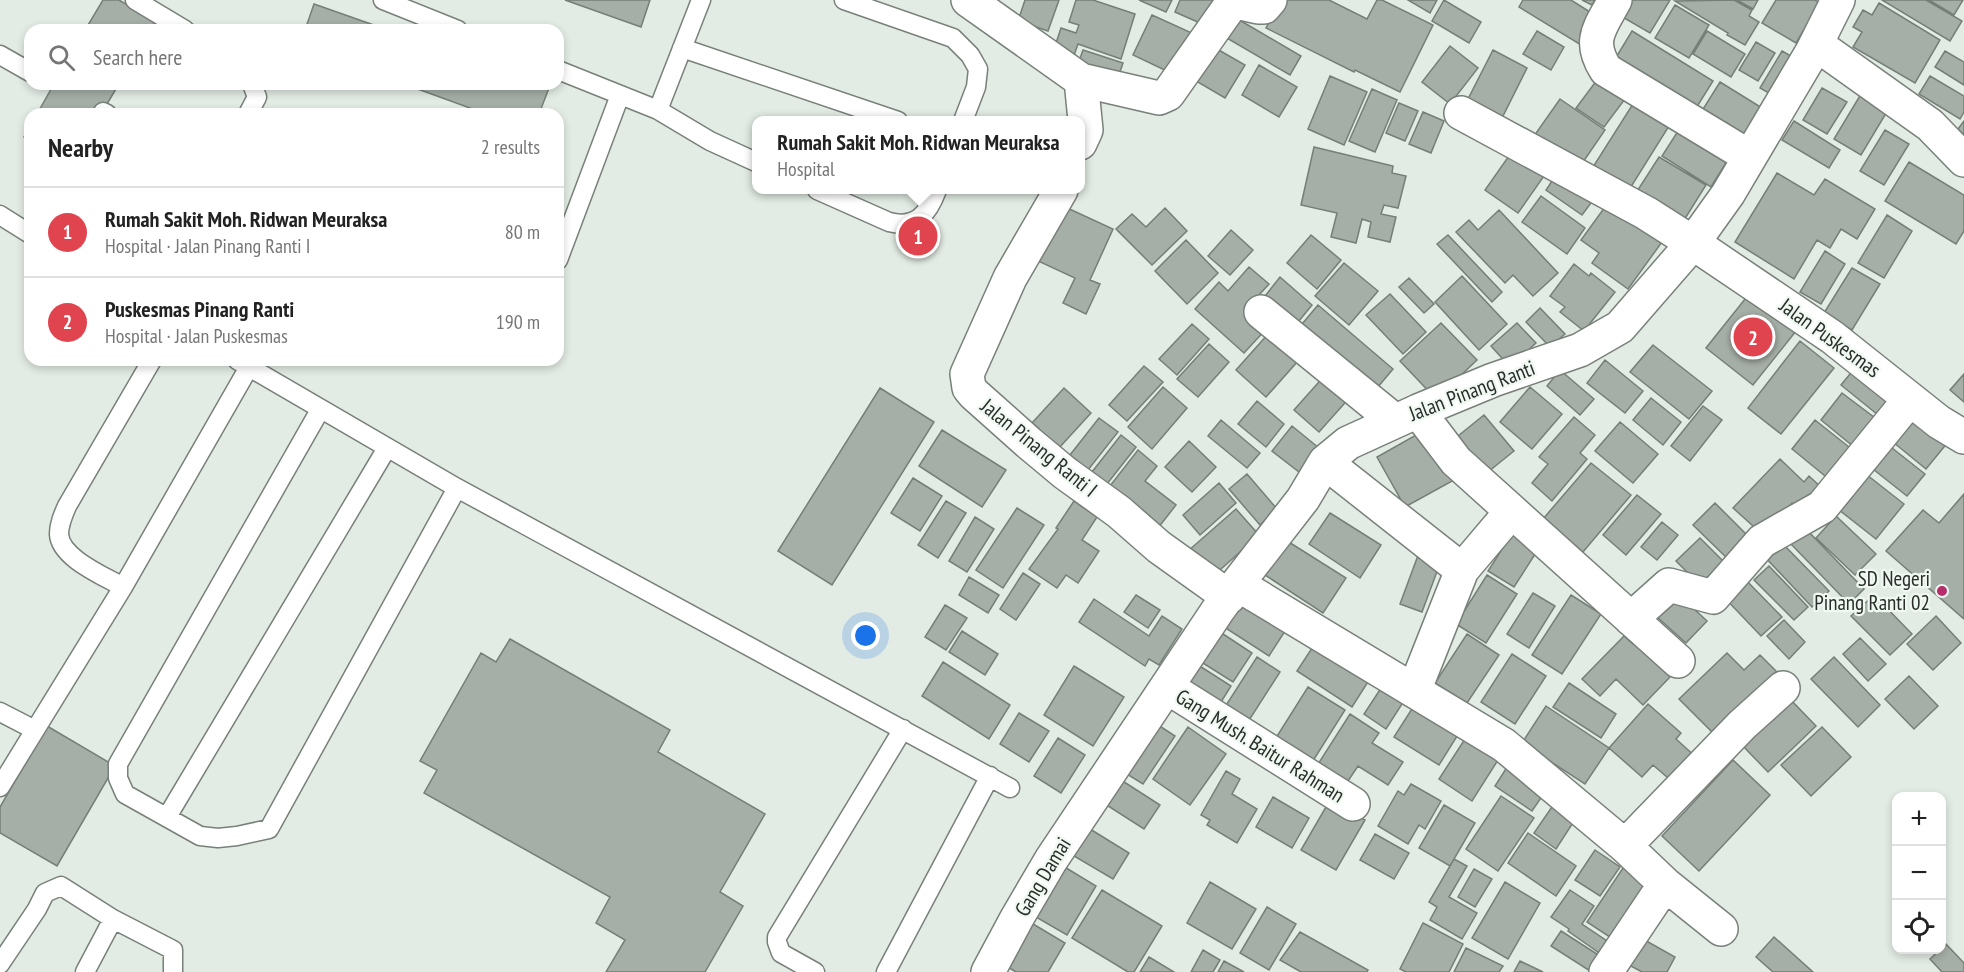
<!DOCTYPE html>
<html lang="en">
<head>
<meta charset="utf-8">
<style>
  body { margin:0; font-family:"PT Sans Narrow",sans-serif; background:#f6f6f6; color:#222 }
  .controls { position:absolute; right:18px; bottom:18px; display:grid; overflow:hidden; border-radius:12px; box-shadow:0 3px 9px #0003 }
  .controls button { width:54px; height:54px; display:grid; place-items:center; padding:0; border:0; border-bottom:2px solid #e0e0e0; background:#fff; color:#222; font:30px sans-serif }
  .you { position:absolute; left:866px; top:636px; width:21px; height:21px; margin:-15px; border:4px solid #fff; border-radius:50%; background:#1a73e8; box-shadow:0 0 0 9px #1a73e833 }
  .badge { display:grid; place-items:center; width:39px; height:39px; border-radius:50%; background:#ea580c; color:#fff; font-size:20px; font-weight:700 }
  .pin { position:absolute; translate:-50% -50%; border:3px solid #fff; box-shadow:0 2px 6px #0006 }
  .popup { position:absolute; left:752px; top:116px; width:333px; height:78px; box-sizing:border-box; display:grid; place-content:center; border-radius:12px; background:#fff; filter:drop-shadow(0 2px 4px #0005); font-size:20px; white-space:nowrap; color:#767676 }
  .popup b { font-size:22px; color:#222 }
  .popup::after { content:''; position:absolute; left:50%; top:100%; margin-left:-12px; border:12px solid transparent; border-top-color:#fff }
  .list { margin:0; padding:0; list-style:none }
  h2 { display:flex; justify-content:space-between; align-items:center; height:78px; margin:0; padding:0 24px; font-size:26px }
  h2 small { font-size:20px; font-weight:400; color:#767676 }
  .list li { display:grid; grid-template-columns:39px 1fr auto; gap:18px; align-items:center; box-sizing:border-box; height:90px; padding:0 24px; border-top:2px solid #e0e0e0 }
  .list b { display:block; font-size:22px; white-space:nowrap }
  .list p { margin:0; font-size:20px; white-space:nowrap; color:#767676 }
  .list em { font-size:20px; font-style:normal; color:#767676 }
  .icon { flex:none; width:33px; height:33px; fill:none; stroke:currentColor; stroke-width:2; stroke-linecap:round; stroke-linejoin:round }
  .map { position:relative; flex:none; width:1964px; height:972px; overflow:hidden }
  .search { position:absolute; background:#fff; box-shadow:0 3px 9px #0003; left:24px; top:24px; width:540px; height:66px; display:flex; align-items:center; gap:15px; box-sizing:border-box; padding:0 21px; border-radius:18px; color:#767676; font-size:22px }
  .panel { position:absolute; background:#fff; box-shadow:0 3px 9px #0003; left:24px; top:108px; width:540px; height:258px; border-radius:18px }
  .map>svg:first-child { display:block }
</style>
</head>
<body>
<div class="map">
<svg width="1964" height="972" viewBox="0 0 1964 972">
  <rect width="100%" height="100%" fill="#e2ebe4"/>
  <path fill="#a5aea7" stroke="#757e77" stroke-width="1.5" d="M103,0H119L155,21L150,30H85Z
    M565,0H650L641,27Z
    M1025,0H1059L1048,31L1018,21Z
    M1076,0H1093L1135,14L1121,59L1078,44L1072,61L1052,55L1061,28L1076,33L1079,25L1069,22Z
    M1139,0H1172L1166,12Z
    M1180,0H1221L1209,27L1175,12Z
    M1281,0H1329L1367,19L1377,0H1382L1433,25L1400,92L1355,70L1354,72L1266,28Z
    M1408,0H1437L1430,13Z
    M1444,0L1481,22L1469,43L1432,21Z
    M1523,0H1571L1598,17L1581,45L1519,7Z
    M1582,0H1595L1592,5Z
    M1628,0H1670L1650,33L1619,15Z
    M1734,0L1752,10L1749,16L1759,22L1745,45L1727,35L1728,33L1675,1Z
    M1737,0H1758L1753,9Z
    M1776,0H1815L1820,3L1796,43L1762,23Z
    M1882,0H1926L1962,21L1950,41Z
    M1929,0H1963L1954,15Z
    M1879,3L1940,40L1915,83L1853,47L1862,32L1853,27L1863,10L1872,15Z
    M314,4L388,30H305Z
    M1675,5L1709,25L1689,58L1655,38Z
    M1152,15L1194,34L1175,75L1133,55Z
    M1236,18L1301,56L1290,75L1225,37Z
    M1537,31L1564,47L1551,70L1523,54Z
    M1632,31L1713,81L1693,113L1612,64Z
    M1707,31L1745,54L1731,77L1693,54Z
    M1756,42L1775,53L1758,81L1739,70Z
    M1210,45L1245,65L1225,98L1191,78Z
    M1450,46L1478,68L1450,104L1422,82Z
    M1083,50L1123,63L1118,78L1078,64Z
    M1493,50L1527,68L1500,122L1465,105Z
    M1782,51L1803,63L1781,100L1760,88Z
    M1945,51L1964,62V85L1935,67Z
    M1259,65L1297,87L1279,117L1242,95Z
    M1330,76L1367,92L1344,145L1308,129Z
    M1930,76L1964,96V112L1960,119L1919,94Z
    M1597,80L1625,99L1604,127L1576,108Z
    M1720,82L1767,111L1747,143L1700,114Z
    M54,84H119L101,114H37Z
    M404,84H539L549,88L539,114H481V112Z
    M1822,88L1847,102L1827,134L1803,120Z
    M1372,89L1397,100L1375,152L1349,141Z
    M1861,94L1888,110L1861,155L1834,139Z
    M1638,96L1674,118L1629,190L1593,167Z
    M1560,99L1605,130L1579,168L1534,136Z
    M1399,103L1418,111L1405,141L1386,133Z
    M1423,112L1444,121L1431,153L1409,144Z
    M1794,121L1840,150L1829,168L1782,140Z
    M1964,121V135L1958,129Z
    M30,127V141L24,137Z
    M1680,128L1729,158L1711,187L1662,156Z
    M1885,130L1909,144L1884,185L1860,171Z
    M1314,147L1393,166L1392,173L1406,176L1398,208L1384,205L1381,214L1396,217L1390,242L1368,237L1371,222L1362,219L1356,243L1331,237L1337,213L1301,205Z
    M1511,153L1544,176L1518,213L1485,190Z
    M1659,157L1706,185L1681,225L1634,196Z
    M1909,162L1964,195V231L1956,244L1885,201Z
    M1560,169L1597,195L1582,215L1546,190Z
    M1777,173L1814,195L1825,179L1875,209L1857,239L1841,229L1830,248L1817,240L1794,279L1735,242Z
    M1541,196L1585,228L1567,254L1522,222Z
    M1610,200L1667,235L1628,289L1592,263L1599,253L1581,240Z
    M1063,206L1113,229L1090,280L1100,284L1086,314L1063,303L1075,278L1038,261Z
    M1165,208L1187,231L1152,265L1116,229L1132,214L1146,227Z
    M1499,210L1558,273L1533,296L1513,275L1505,283L1456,232L1469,220L1478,230Z
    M1887,215L1912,231L1884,278L1858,263Z
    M1231,230L1253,250L1230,275L1208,256Z
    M1311,235L1341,260L1317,289L1287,263Z
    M1448,235L1502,292L1492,302L1437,244Z
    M1186,240L1218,273L1187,304L1155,271Z
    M1825,251L1845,264L1821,304L1800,292Z
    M1344,263L1378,291L1349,325L1315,296Z
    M1574,264L1589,276L1591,273L1615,292L1584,331L1560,312L1565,307L1550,296Z
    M1249,267L1269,284L1247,308L1268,327L1244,353L1195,309L1219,282L1228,291Z
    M1852,268L1880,284L1852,330L1824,313Z
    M1462,276L1507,324L1479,350L1435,302Z
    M1280,277L1312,305L1294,327L1262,300Z
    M1409,278L1434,304L1424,313L1399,287Z
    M1753,289L1800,326L1753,385L1706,348Z
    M1390,294L1426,332L1403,354L1366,315Z
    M1318,305L1393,369L1372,394L1297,330Z
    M1540,308L1565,334L1550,347L1526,322Z
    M1441,323L1477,360L1436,399L1400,361Z
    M1517,323L1536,343L1510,367L1491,346Z
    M1192,324L1209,339L1177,375L1159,359Z
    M1268,334L1298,361L1266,397L1236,370Z
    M1800,341L1834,368L1781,434L1748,408Z
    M1209,344L1229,362L1198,397L1177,379Z
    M1653,345L1712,391L1689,419L1630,372Z
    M1605,360L1643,391L1625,413L1587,383Z
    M1859,363L1901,396L1883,419L1841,385Z
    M1144,366L1163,382L1127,421L1109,405Z
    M1560,370L1594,399L1580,415L1547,386Z
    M1326,374L1351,396L1319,432L1294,410Z
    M1964,374V402L1950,390Z
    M1163,387L1187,408L1152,449L1128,427Z
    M1530,387L1562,414L1532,449L1500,422Z
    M880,388L934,422L832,585L778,551Z
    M1064,388L1091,413L1059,448L1032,423Z
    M1842,393L1883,424L1860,452L1821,420Z
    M1651,398L1681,422L1663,445L1633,420Z
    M1257,401L1284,424L1266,447L1238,424Z
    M1703,406L1722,420L1690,461L1671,446Z
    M1911,411L1948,442L1926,469L1888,438Z
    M1484,415L1514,451L1483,476L1453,440Z
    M1574,417L1595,435L1580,453L1587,459L1552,501L1532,483L1548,464L1539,457Z
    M1099,418L1118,432L1088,470L1070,455Z
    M1221,420L1260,453L1247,468L1208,436Z
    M1815,420L1854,451L1830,480L1792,449Z
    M1620,422L1658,454L1633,483L1595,451Z
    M1292,426L1319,448L1299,472L1272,451Z
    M942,430L1006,470L982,507L919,466Z
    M1425,430L1454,480L1405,507L1377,457Z
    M1121,435L1136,447L1107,484L1092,472Z
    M1882,440L1925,474L1907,496L1864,462Z
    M1189,441L1216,467L1192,492L1165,467Z
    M1138,450L1157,466L1145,481L1176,505L1158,528L1106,491Z
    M1780,459L1804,482L1809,476L1824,490L1802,513L1792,503L1763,535L1733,508Z
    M1591,463L1631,495L1583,552L1543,519Z
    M1862,471L1904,504L1876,539L1834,506Z
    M1247,474L1277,509L1260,525L1229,489Z
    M913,478L942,496L920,531L891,513Z
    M1219,483L1236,503L1200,535L1183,515Z
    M1964,494V619L1886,551L1923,510L1939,523Z
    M1637,495L1661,514L1626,555L1603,535Z
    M946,501L966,513L938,558L918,545Z
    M1074,501L1097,517L1082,540L1099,551L1078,583L1066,575L1057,588L1029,569L1058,529L1056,528Z
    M1715,503L1754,542L1733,564L1693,525Z
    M1017,508L1044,525L1003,588L976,570Z
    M1236,509L1259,535L1211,578L1188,551Z
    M1330,513L1381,545L1360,578L1309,544Z
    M1836,516L1876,554L1855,575L1816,538Z
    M975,517L994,529L967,572L949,561Z
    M1662,522L1678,535L1657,560L1641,547Z
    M1805,528L1864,589L1849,604L1790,543Z
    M1515,529L1541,545L1514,587L1488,571Z
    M1700,538L1730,568L1706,591L1676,561Z
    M1284,539L1346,578L1323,613L1262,573Z
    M1779,540L1829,591L1812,607L1763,555Z
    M1420,550L1442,558L1422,612L1400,604Z
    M1769,566L1808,607L1794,620L1754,580Z
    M1023,573L1040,584L1016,620L1000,609Z
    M1487,575L1517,594L1486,643L1456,624Z
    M1741,575L1782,617L1761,636L1721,594Z
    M969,577L999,595L988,613L959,595Z
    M1533,593L1555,606L1529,648L1507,634Z
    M1678,594L1707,621L1686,643L1657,617Z
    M1136,595L1160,610L1148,628L1124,612Z
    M1571,595L1601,614L1562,674L1532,655Z
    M1874,595L1912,634L1890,655L1851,616Z
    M1239,597L1287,628L1269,656L1221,625Z
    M1094,599L1149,636L1162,616L1182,629L1159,665L1149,659L1145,666L1079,622Z
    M945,605L967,618L946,650L925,637Z
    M1936,616L1961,643L1933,670L1907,644Z
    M1784,620L1805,642L1789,659L1767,636Z
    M1217,630L1252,653L1233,682L1198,660Z
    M962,631L998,654L985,675L949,652Z
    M1467,634L1499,655L1467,703L1435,683Z
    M1624,636L1633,644L1634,643L1670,677L1643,705L1616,679L1600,696L1582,679Z
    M1860,638L1886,664L1868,681L1843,654Z
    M510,639L670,730L658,752L765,814L720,892L743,906L705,972H606L625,940L596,923L610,897L424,793L437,770L420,761L481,653L496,662Z
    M1318,639L1373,674L1352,707L1297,671Z
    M1727,653L1744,670L1760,655L1779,674L1714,734L1679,699Z
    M1512,654L1546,676L1515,724L1481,702Z
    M1257,657L1280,672L1246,725L1223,710Z
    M1834,657L1880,705L1858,727L1811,679Z
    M943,662L1010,705L989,739L922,696Z
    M1195,663L1231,686L1218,707L1182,684Z
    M1074,666L1124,697L1093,746L1044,715Z
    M1909,676L1938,706L1914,729L1885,699Z
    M1387,679L1409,693L1386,729L1364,714Z
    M1569,683L1616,714L1601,738L1553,707Z
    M1308,687L1345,710L1311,764L1274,741Z
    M1789,698L1816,726L1768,772L1741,744Z
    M1415,704L1459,733L1439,765L1394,737Z
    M1648,704L1681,733L1676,739L1698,759L1675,784L1653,765L1642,777L1609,748Z
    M1546,706L1609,748L1585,784L1522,743Z
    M1019,713L1049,731L1029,762L1000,744Z
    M1350,714L1379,733L1372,743L1403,762L1388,785L1358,766L1342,790L1313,772Z
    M1155,723L1175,736L1143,784L1122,771Z
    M47,726L115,766L57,866L0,833V807Z
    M1188,727L1226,754L1190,805L1153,779Z
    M1822,727L1851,757L1811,796L1781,765Z
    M1058,738L1085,755L1061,793L1034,776Z
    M1465,739L1498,760L1472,801L1439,779Z
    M1733,760L1770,795L1699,871L1662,836Z
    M1509,764L1547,789L1532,811L1495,786Z
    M1226,771L1240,779L1232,794L1257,809L1237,843L1207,825L1210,820L1201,815Z
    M1121,780L1160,805L1144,829L1105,804Z
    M1411,784L1441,801L1425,829L1419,825L1408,844L1378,826L1398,791L1404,795Z
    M1501,796L1534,818L1498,871L1466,849Z
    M1273,797L1309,818L1292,848L1256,827Z
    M1330,800L1365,820L1336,870L1301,850Z
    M1556,801L1578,815L1556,849L1534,833Z
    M1444,805L1475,823L1450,866L1419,848Z
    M1090,829L1129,853L1113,879L1074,856Z
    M1528,833L1576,866L1556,896L1508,863Z
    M1375,834L1409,853L1394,879L1360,860Z
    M1595,850L1620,867L1600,896L1575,880Z
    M1454,859L1467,866L1449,897L1477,913L1462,939L1430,920L1437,907L1429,902Z
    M1058,863L1096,886L1067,935L1029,913Z
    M1623,868L1655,890L1619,943L1587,922Z
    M1474,869L1492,879L1475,907L1458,897Z
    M1210,882L1256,909L1232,949L1187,923Z
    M1505,882L1540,903L1508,959L1472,938Z
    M1102,890L1162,926L1134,972H1128L1072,938Z
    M1570,890L1594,906L1582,924L1610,943L1602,955L1568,931L1569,929L1551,917Z
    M1267,907L1296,924L1269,970L1240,953Z
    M1023,918L1065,943L1048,972H1016L998,961Z
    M1423,923L1463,944L1449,972H1406L1400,969Z
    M1561,931L1600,956L1590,971L1551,946Z
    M1300,932L1368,970L1367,972H1301L1280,960Z
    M1774,937L1813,972H1773L1756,957Z
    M1641,938L1675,957L1667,972H1642L1627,964Z
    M1946,944L1964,963V972H1942L1930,959Z
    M1466,948L1503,966L1499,972H1454Z
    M1203,950L1220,960L1213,972H1191Z
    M1149,957L1174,972H1140Z
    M1224,961L1244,972H1218Z
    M1520,961L1543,972H1514Z"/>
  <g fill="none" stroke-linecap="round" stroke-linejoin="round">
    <defs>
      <path id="service" d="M135,0L185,30
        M383,0L458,30
        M844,0L953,38L970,55L978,69L976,87L963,121
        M682,48L898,121
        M0,55L30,72
        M558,70L658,110L701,0
        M658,110L710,141L756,162
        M103,112L107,114
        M248,114L257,97L252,84
        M817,190L889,222C916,229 928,214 937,190
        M0,215L30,234
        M558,260L620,95
        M237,360L457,488L1010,788
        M320,410L118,764V778L125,794L200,836L218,838L237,836L269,829L457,488
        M123,587C104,576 60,558 59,534C59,524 63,515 67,506L152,360
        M0,712L35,730L123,587L249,367
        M0,787L35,730
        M167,817L387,448
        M0,964L37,909L45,893L61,886L113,919L173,950V972
        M85,972L113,919
        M815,972L781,953L777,942V937L903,729
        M886,972L990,776"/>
      <path id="minor" d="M968,0L1081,80L1086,130L1080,143
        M1615,0C1600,28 1587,40 1606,70L1750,157
        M1816,44L1930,125L1964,160
        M1081,80L1159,98L1168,94L1230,6L1236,2L1258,7H1264L1270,0
        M1461,113L1646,213L1693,243L1832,337L1939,422L1964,437
        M1061,190L1010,278L967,374L969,388L974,394L1029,443L1065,473L1119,512L1159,547L1229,597
        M1261,312L1395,421
        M1418,411L1456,461L1678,661
        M1325,462L1462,570
        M1237,584L1504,745L1625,846L1665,884L1721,929
        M1631,619L1669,585L1713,597L1762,541L1822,507L1910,399
        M1167,687L1353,804
        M1414,691L1462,570L1511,512
        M1625,846L1742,725L1783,688
        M988,972L1017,918L1051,860L1218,610L1237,584L1303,499L1325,462L1348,443L1418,411L1493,380L1580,350L1620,327L1693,243L1728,194L1812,52L1838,0
        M1606,972L1665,884"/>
    </defs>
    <use href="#service" stroke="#78807a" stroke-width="21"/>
    <use href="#minor" stroke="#78807a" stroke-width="36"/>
    <use href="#service" stroke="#fff" stroke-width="18"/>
    <use href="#minor" stroke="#fff" stroke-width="33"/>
  </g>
  <circle fill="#b62d6b" stroke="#eff9f1" stroke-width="2" cx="1942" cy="591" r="6"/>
  <g text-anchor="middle" stroke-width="4.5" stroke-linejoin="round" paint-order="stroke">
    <g font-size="21" fill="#2a2d2b" stroke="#eff9f1">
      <text transform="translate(1830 338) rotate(36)" y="7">Jalan Puskesmas</text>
      <text transform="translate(1472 391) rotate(-21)" y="7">Jalan Pinang Ranti</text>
      <text transform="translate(1039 448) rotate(39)" y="7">Jalan Pinang Ranti I</text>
      <text transform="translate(1260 746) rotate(32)" y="7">Gang Mush. Baitur Rahman</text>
      <text transform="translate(1043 877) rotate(-59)" y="7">Gang Damai</text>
    </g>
    <g font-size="21" fill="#2a2d2b" stroke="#eff9f1" text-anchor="end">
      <text x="1930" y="586">SD Negeri<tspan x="1930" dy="24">Pinang Ranti 02</tspan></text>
    </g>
  </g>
</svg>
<div class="controls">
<button>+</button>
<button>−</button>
<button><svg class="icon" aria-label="locate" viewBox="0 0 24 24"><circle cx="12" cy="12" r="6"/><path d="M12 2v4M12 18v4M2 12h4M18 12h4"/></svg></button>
</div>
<div class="you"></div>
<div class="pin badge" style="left:918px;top:236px;background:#e0444e">1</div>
<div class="popup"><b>Rumah Sakit Moh. Ridwan Meuraksa</b>Hospital</div>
<div class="pin badge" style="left:1753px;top:337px;background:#e0444e">2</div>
<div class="search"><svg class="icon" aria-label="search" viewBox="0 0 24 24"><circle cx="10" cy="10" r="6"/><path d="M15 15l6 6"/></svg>Search here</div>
<section class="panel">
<h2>Nearby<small>2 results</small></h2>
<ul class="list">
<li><span class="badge" style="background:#e0444e">1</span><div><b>Rumah Sakit Moh. Ridwan Meuraksa</b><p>Hospital · Jalan Pinang Ranti I</p></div><em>80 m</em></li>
<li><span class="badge" style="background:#e0444e">2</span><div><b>Puskesmas Pinang Ranti</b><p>Hospital · Jalan Puskesmas</p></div><em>190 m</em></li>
</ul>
</section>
</div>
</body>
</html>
